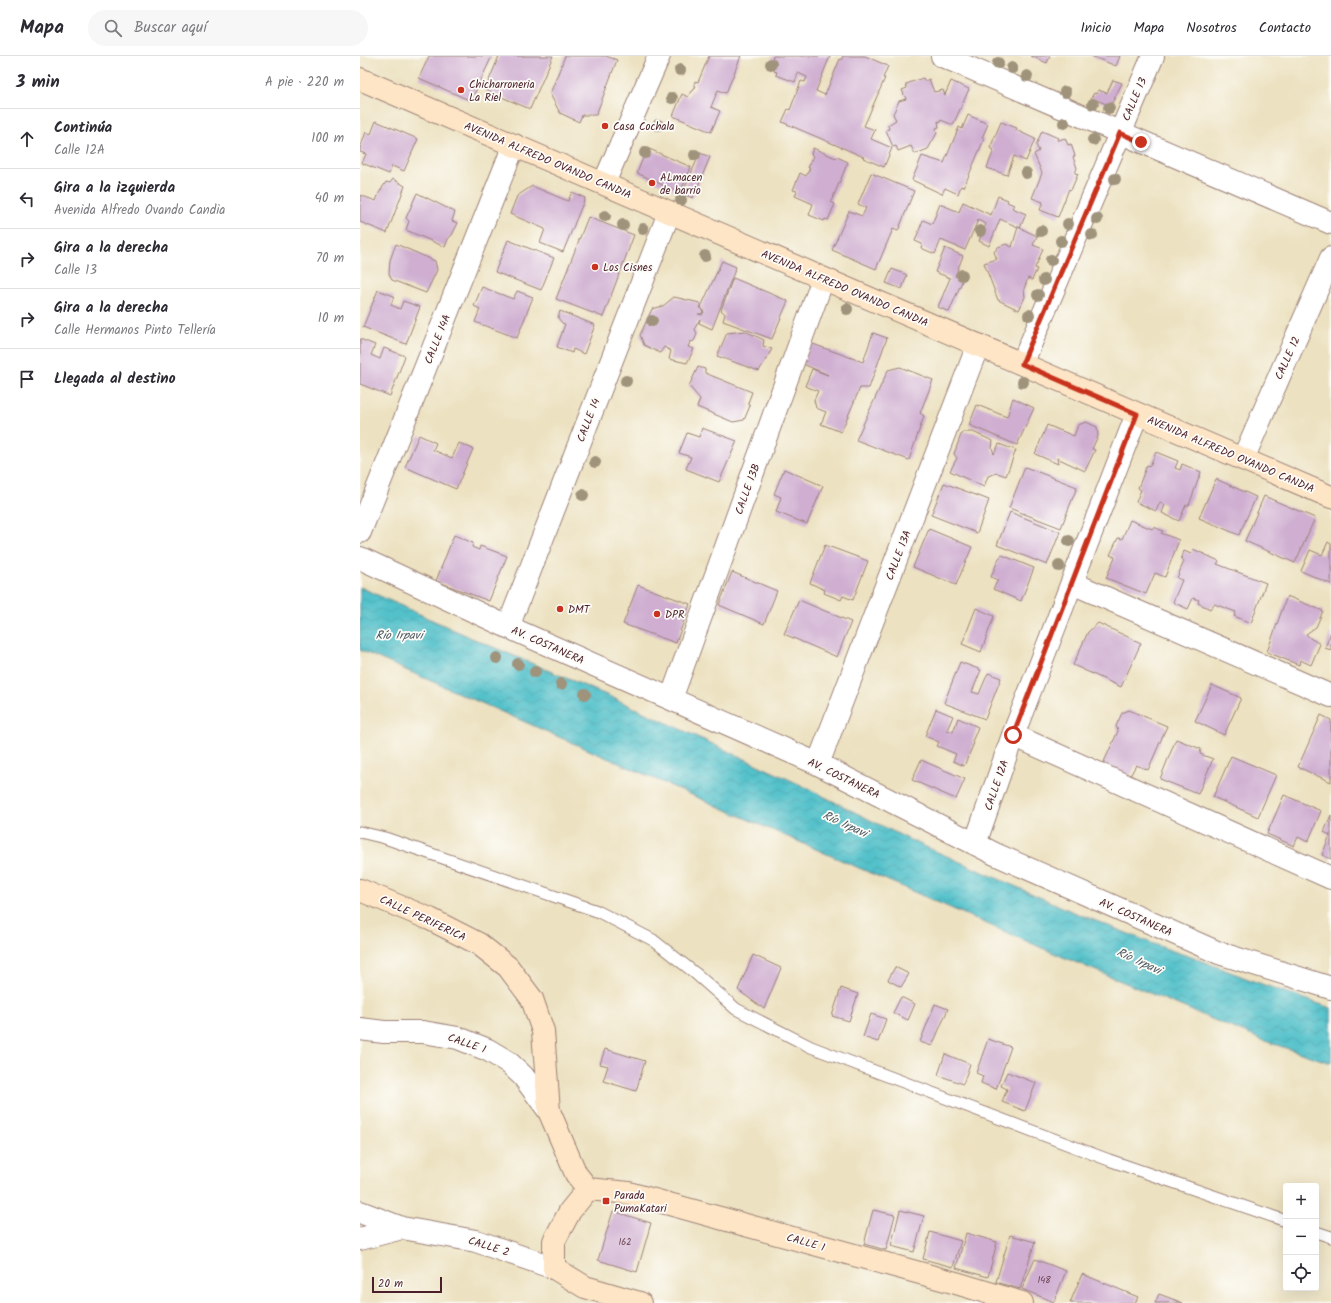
<!DOCTYPE html>
<html lang="es">
<head>
<meta charset="utf-8">
<style>
  body { margin:0; font-family:Kalam,sans-serif; background:#f7f7f7; color:#2b2b33 }
  .controls { position:absolute; right:12px; bottom:12px; display:grid; overflow:hidden; border-radius:4px; box-shadow:0 4px 16px #0002 }
  .controls button { width:36px; height:36px; display:grid; place-items:center; padding:0; border:0; border-bottom:1px solid #e1e1e2; background:#fff; color:#2b2b33; font:20px sans-serif }
  .scale { position:absolute; left:12px; bottom:10px; width:70px; box-sizing:border-box; padding-left:4px; border:2px solid #4a1f2b; border-top:0; font-size:11px; line-height:14px; white-space:nowrap; color:#4a1f2b; -webkit-text-stroke:3px #fdfcf7; paint-order:stroke }
  .stop { position:absolute; width:12px; height:12px; margin:-9px; border:3px solid #c8321e; border-radius:50%; background:#fff }
  .stop.end { background:#c8321e; border-color:#fff; box-shadow:0 1px 4px #0008 }
  .list { margin:0; padding:0; list-style:none }
  h2 { display:flex; justify-content:space-between; align-items:center; height:52px; margin:0; padding:0 16px; font-size:17px }
  h2 small { font-size:13px; font-weight:400; color:#7c7c81 }
  .list li { display:grid; grid-template-columns:26px 1fr auto; gap:12px; align-items:center; box-sizing:border-box; height:60px; padding:0 16px; border-top:1px solid #e1e1e2 }
  .list b { display:block; font-size:15px; white-space:nowrap }
  .list p { margin:0; font-size:13px; white-space:nowrap; color:#7c7c81 }
  .list em { font-size:13px; font-style:normal; color:#7c7c81 }
  .icon { flex:none; width:22px; height:22px; fill:none; stroke:currentColor; stroke-width:2; stroke-linecap:round; stroke-linejoin:round }
  .map { position:relative; flex:none; width:971px; height:1247px; overflow:hidden }
  header { display:flex; align-items:center; gap:24px; box-sizing:border-box; height:56px; padding:0 20px; background:#fff; border-bottom:1px solid #e1e1e2 }
  header strong { font-size:19px }
  nav { display:flex; gap:22px; margin-inline-start:auto; font-size:14px }
  .search { width:280px; height:36px; background:#f7f7f7; display:flex; align-items:center; gap:10px; box-sizing:border-box; padding:0 14px; border-radius:22px; color:#7c7c81; font-size:15px }
  main { display:flex }
  aside { flex:1; background:#fff }
  .map>svg:first-child { display:block }
</style>
</head>
<body>
<header>
<strong>Mapa</strong>
<div class="search"><svg class="icon" aria-label="search" viewBox="0 0 24 24"><circle cx="10" cy="10" r="6"/><path d="M15 15l6 6"/></svg>Buscar aquí</div>
<nav><a>Inicio</a><a>Mapa</a><a>Nosotros</a><a>Contacto</a></nav>
</header>
<main>
<aside>
<h2>3 min<small>A pie · 220 m</small></h2>
<ul class="list">
<li><svg class="icon" aria-label="ahead" viewBox="0 0 24 24"><path d="M12 20V5M6 11l6-6 6 6"/></svg><div><b>Continúa</b><p>Calle 12A</p></div><em>100 m</em></li>
<li><svg class="icon" aria-label="left" viewBox="0 0 24 24"><path d="M17 20v-9H6M10 6l-5 5 5 5"/></svg><div><b>Gira a la izquierda</b><p>Avenida Alfredo Ovando Candia</p></div><em>40 m</em></li>
<li><svg class="icon" aria-label="right" viewBox="0 0 24 24"><path d="M7 20v-9h11M14 6l5 5-5 5"/></svg><div><b>Gira a la derecha</b><p>Calle 13</p></div><em>70 m</em></li>
<li><svg class="icon" aria-label="right" viewBox="0 0 24 24"><path d="M7 20v-9h11M14 6l5 5-5 5"/></svg><div><b>Gira a la derecha</b><p>Calle Hermanos Pinto Tellería</p></div><em>10 m</em></li>
<li><svg class="icon" aria-label="arrive" viewBox="0 0 24 24"><path d="M6 21V4h12l-3 4 3 4H6"/></svg><div><b>Llegada al destino</b></div></li>
</ul>
</aside>
<div class="map">
<svg width="971" height="1247" viewBox="0 0 971 1247">
  <defs>
    <pattern id="water-waves" width="16" height="10" patternUnits="userSpaceOnUse"><rect width="16" height="10" fill="#53c1ca"/><path d="M0 5q4-4 8 0t8 0" fill="none" stroke="#4aa5ae"/></pattern>
  </defs>
  <rect width="100%" height="100%" fill="#fdfcf7"/>
  <filter id="ink" filterUnits="userSpaceOnUse"><feTurbulence type="fractalNoise" baseFrequency=".025" numOctaves="2"/><feDisplacementMap in="SourceGraphic" scale="8" xChannelSelector="R" yChannelSelector="G"/><feConvolveMatrix kernelMatrix="1 2 1 2 8 2 1 2 1" color-interpolation-filters="sRGB"/></filter>
  <filter id="wash" filterUnits="userSpaceOnUse"><feTurbulence type="fractalNoise" baseFrequency=".012" numOctaves="4" result="noise"/><feDisplacementMap in="SourceGraphic" scale="16" xChannelSelector="R" yChannelSelector="G"/><feGaussianBlur stdDeviation="0.9" result="paint"/><feColorMatrix in="noise" values="0 0 0 0 0 0 0 0 0 0 0 0 0 0 0 0 0 1.4 0 .05"/><feComposite in="paint" operator="in"/></filter>
  <g filter="url(#wash)">
    <rect width="100%" height="100%" fill="#ece1c0"/>
    <path fill="url(#water-waves)" stroke="#4e707a" d="M0,531L114,583L251,641L441,729L548,783L711,855L799,890L842,905L896,926L971,952V1007L902,984L696,898L0,594Z"/>
    <g id="blocks">
      <path fill="#cfaed1" d="M69,0H132L111,45L59,22Z
        M139,0H193L170,53L125,34Z
        M205,0H246L257,4L236,59H222L219,66L200,57L190,38Z
        M349,0H381L366,37L358,34L351,51L360,55L351,76L313,60L322,38L328,41L331,35H333L336,30L334,29L335,25L338,26Z
        M413,0H470L456,35L465,39L480,3L481,4L483,0H505L528,10L523,22H525L504,70L515,74L511,83L532,92L524,111L503,102L504,101L422,66L428,53L430,54L441,25L445,26L447,21L438,17L435,26L416,19L417,16L414,15L416,8L411,6Z
        M671,0H690L687,7Z
        M731,0H760L756,10Z
        M563,22L565,25L569,23L574,36L583,34L585,39L591,25L609,33L593,69L581,64L580,66L578,65L579,71L576,72L577,77L568,93L555,98L551,90L538,95L536,90L533,91L526,74L529,73L528,69L536,64L533,58L539,45L546,43L542,34L547,32L546,28Z
        M753,24L762,27L751,49H749L731,42L734,37L736,38L738,34L747,37Z
        M608,59L628,68L622,82L624,83L604,131L601,130L598,138L585,132L582,138L552,124L562,100L584,107L599,71L602,73Z
        M16,65L58,83L44,115L32,110L29,118L2,107L6,98L0,96V92L6,76L11,78Z
        M641,66L657,72L656,74L675,83L666,105L654,100L647,119L627,112L634,94L630,92Z
        M682,75L698,82L697,84H699L705,82L708,89L711,88L715,100L713,101L717,112L715,117L718,118L711,134L709,133L698,161L680,154L683,146L672,142L682,117L674,98L679,95L676,89Z
        M287,92L331,111L320,137L277,117Z
        M453,92L476,102L477,101L488,106L471,146L475,148L468,164L465,163L464,165L449,159L453,148L435,140L437,135L433,134L440,117L446,120L450,112H448L453,100L451,98Z
        M340,97L350,101L333,142L322,138Z
        M511,117L554,135L538,175L533,173L516,213L472,194L489,155L502,160L506,152L498,148Z
        M33,123L45,130L27,177L0,166V139L16,145L19,137L26,126L30,127Z
        M172,130L208,145L212,136L225,142L203,196L180,187L185,173L150,158L157,140Z
        M57,137L95,156L92,165L98,167L92,179L88,183L85,191L46,174L49,165L46,162Z
        M638,140L648,144L647,146L654,149L652,152L666,158L660,172L640,163L629,190L619,185L626,168L618,164L605,194L581,184L575,198L561,192L562,188L555,185L563,164L572,168L580,148L599,156L603,146L631,159Z
        M228,161L274,179L243,261L196,243Z
        M658,171L677,180L673,189L683,193L675,212L677,213L672,224L668,222L664,233L665,241L659,254L638,244L624,207L637,203L634,196L638,191L646,188L652,191Z
        M148,184L194,202L181,234L135,216Z
        M36,188L75,205L77,214L66,237L32,224L29,218L30,204Z
        M585,192L603,200L595,220L603,223L589,256L578,251L590,222L575,216Z
        M362,205L376,211L352,273L339,267L340,263L336,270L335,273L337,278L334,285L330,286L328,291L334,293L327,307L309,303L311,295L304,291L300,297L284,289L280,279L292,253L303,250L314,241L340,247V251L343,256L341,258H338L342,259L344,256L341,251Z
        M532,213L547,219L542,233L526,227Z
        M373,222L428,245L412,283L363,265L365,258L361,254Z
        M122,231L153,243L157,235L173,241L157,282L115,266L120,253L114,250Z
        M18,234L34,240L31,249L40,253L43,245L60,251L46,288L3,271Z
        M200,255L235,269L224,298L213,293L212,297L197,291L205,268L202,267L198,262Z
        M385,275L404,284L403,290L412,293L399,315L357,300L367,277Z
        M513,277L527,282L509,332H500L481,376L461,368L466,356L456,352L454,344L458,335L445,330L452,313L468,319L443,308L450,287L503,306Z
        M0,283L15,289L11,299L20,303L24,292L45,300L30,340L0,328Z
        M338,311L345,313V317L392,336L388,347L390,350L384,364L373,366L337,351L340,343L329,330Z
        M540,311L573,324L560,357L564,360L549,404L496,384L528,314Z
        M653,342L674,352L657,389L609,369L617,349L647,361Z
        M726,366L737,371L738,380L732,393L735,394L725,415L697,402L698,408L675,398L687,369L714,380L718,369Z
        M342,372L377,385L359,426L326,413L331,401L319,397L327,377L339,381Z
        M602,376H613L633,385L632,392L634,398L639,388L656,394L646,420L637,417L628,420L624,431L590,415L597,402L594,398Z
        M59,379L76,387L73,394L92,402L99,387L113,393L96,433L45,411Z
        M796,396L818,405L815,412L820,414L822,408L841,416L829,449H826L819,465L802,457L805,449L800,446L796,455L776,446L781,434L778,432L787,409L790,410Z
        M665,411L717,431L701,472L649,452Z
        M424,413L463,430L447,468L416,456L421,441L414,438Z
        M856,423L896,441L879,479L839,462Z
        M584,427L629,444L617,477L571,459Z
        M904,440L955,462L935,507L885,485Z
        M650,456L700,476L687,509L637,489Z
        M770,464L792,473L794,471L803,475L801,477L819,484L805,521L795,517L786,538L746,522L755,501L750,499L758,482L762,483Z
        M569,473L612,491L596,529L553,511Z
        M94,479L113,487L112,491L119,494L120,490L147,500L129,545L76,525Z
        M968,486L971,488V528L941,515L950,494L962,499Z
        M465,489L508,505L493,544L483,540L481,544L464,537L465,534L450,527Z
        M833,493L859,505L857,508L906,527L891,567L874,560L876,556L854,548L850,553L838,547L839,544L833,542L828,553L813,546L822,524L817,522L824,505L821,503L824,495L831,498Z
        M642,499L674,512L661,545L633,533L638,524L631,521L639,502Z
        M372,516L417,535L404,568L359,549Z
        M278,529L330,548L316,587L263,568Z
        M927,540L963,555L956,571L946,578L950,582L960,588L951,609L940,604L939,609L907,596Z
        M439,544L491,566L477,601L424,578Z
        M616,552L634,560L621,596L602,588Z
        M738,567L781,587L761,631L713,609L728,576Z
        M971,576V594L965,592Z
        M600,606L621,614L612,636L619,638L628,617L641,622L625,663L584,647Z
        M852,629L881,642L864,679L835,665Z
        M576,653L593,660L587,674L593,676L598,662L618,671L612,686L614,687L604,710L593,705L596,698L577,690L579,686L565,680Z
        M769,654L807,670L788,714L776,709L770,720L743,708L758,675L756,670L762,657Z
        M961,659L971,664V726L938,711Z
        M816,683L841,693L840,698L853,703L838,738L800,723Z
        M871,700L916,719L898,761L853,741Z
        M561,704L605,723L596,743L552,724Z
        M924,739L961,755L948,786L938,781L934,790L907,778Z
        M971,759V803L962,799L970,779L964,776Z
        M393,899L421,912L404,953L378,934Z
        M535,911L549,918L541,931L528,924Z
        M481,932L498,938L489,965L472,960Z
        M541,941L555,948L548,964L533,957Z
        M575,948L588,953L572,990L560,986Z
        M511,958L526,963L518,986L503,981Z
        M628,983L651,991L636,1033L621,1027L623,1020L616,1017Z
        M245,993L285,1005L276,1035L243,1025L248,1010L240,1008Z
        M585,998L610,1008L603,1028L578,1019Z
        M647,1016L676,1027L665,1055L642,1046L647,1033L641,1030Z
        M513,1154L535,1159L526,1194L504,1188Z
        M540,1154L564,1160L554,1196L531,1190Z
        M253,1155L291,1167L277,1216L238,1204Z
        M570,1176L601,1185L593,1211L563,1203Z
        M606,1177L637,1186L628,1221L596,1212Z
        M650,1179L675,1186L660,1233L636,1226Z
        M675,1203L706,1215L694,1246L662,1233Z
        M722,1218L778,1241L775,1247H710Z
        M799,1238L823,1247H795Z"/>
    </g>
  </g>
  <g filter="url(#ink)">
    <use href="#blocks" fill-opacity="0" stroke="#9b8076" stroke-width="1"/>
    <g fill="none" stroke-linecap="round" stroke-linejoin="round">
      <defs>
        <path id="lane" d="M0,776L25,782L237,855L293,884L335,917L376,953L451,991L749,1104L926,1165
          M956,1176L971,1181"/>
        <path id="street" d="M582,0L971,167
          M244,127L299,0
          M662,308L793,0
          M883,403L971,202
          M0,476L154,89
          M0,502L148,571L458,708L635,798L859,897L971,932
          M712,527L971,640
          M148,571L309,157
          M311,643L463,223
          M653,679L971,822
          M458,708L618,289
          M615,788L653,679L777,358
          M0,973L24,976H63L98,982L128,994L148,1006L163,1020L189,1055
          M0,1156L42,1172L116,1185L194,1212
          M0,1183L42,1172"/>
        <path id="secondary" d="M0,23L971,441
          M0,834L70,863L119,888L148,911L172,943L183,975L189,1055L216,1118L228,1133
          M228,1133L269,1137L596,1227L662,1247
          M228,1133L210,1155L194,1185V1212L225,1231L280,1247"/>
      </defs>
      <use href="#lane" stroke="#9b8076" stroke-width="13"/>
      <use href="#street" stroke="#9b8076" stroke-width="24"/>
      <use href="#secondary" stroke="#9b8076" stroke-width="24"/>
      <use href="#lane" stroke="#fff" stroke-width="11"/>
      <use href="#street" stroke="#fff" stroke-width="22"/>
      <use href="#secondary" stroke="#fde5c5" stroke-width="22"/>
    </g>
    <g fill="#a0937c">
      <circle cx="638" cy="7" r="6"/>
      <circle cx="411" cy="8" r="6"/>
      <circle cx="652" cy="12" r="6"/>
      <circle cx="320" cy="14" r="6"/>
      <circle cx="667" cy="20" r="6"/>
      <circle cx="705" cy="36" r="6"/>
      <circle cx="312" cy="42" r="6"/>
      <circle cx="733" cy="48" r="6"/>
      <circle cx="749" cy="52" r="6"/>
      <circle cx="704" cy="67" r="6"/>
      <circle cx="298" cy="69" r="6"/>
      <circle cx="733" cy="84" r="6"/>
      <circle cx="285" cy="97" r="6"/>
      <circle cx="335" cy="99" r="6"/>
      <circle cx="666" cy="117" r="6"/>
      <circle cx="755" cy="123" r="6"/>
      <circle cx="321" cy="144" r="6"/>
      <circle cx="245" cy="160" r="6"/>
      <circle cx="737" cy="163" r="6"/>
      <circle cx="708" cy="168" r="6"/>
      <circle cx="263" cy="169" r="6"/>
      <circle cx="283" cy="173" r="6"/>
      <circle cx="620" cy="175" r="6"/>
      <circle cx="681" cy="175" r="6"/>
      <circle cx="732" cy="179" r="6"/>
      <circle cx="701" cy="185" r="6"/>
      <circle cx="345" cy="200" r="6"/>
      <circle cx="691" cy="204" r="6"/>
      <circle cx="602" cy="219" r="6"/>
      <circle cx="684" cy="224" r="6"/>
      <circle cx="678" cy="239" r="6"/>
      <circle cx="487" cy="253" r="6"/>
      <circle cx="669" cy="259" r="6"/>
      <circle cx="292" cy="265" r="6"/>
      <circle cx="266" cy="325" r="6"/>
      <circle cx="663" cy="326" r="6"/>
      <circle cx="235" cy="406" r="6"/>
      <circle cx="223" cy="439" r="6"/>
      <circle cx="709" cy="485" r="6"/>
      <circle cx="699" cy="510" r="6"/>
      <circle cx="137" cy="602" r="6"/>
      <circle cx="158" cy="608" r="6"/>
      <circle cx="175" cy="616" r="6"/>
      <circle cx="201" cy="628" r="6"/>
      <circle cx="225" cy="638" r="6"/>
    </g>
  </g>
  <g fill="none" stroke-linecap="round" stroke-linejoin="round" filter="url(#ink)">
    <path stroke="#c8321e" stroke-width="5" d="M653,679L777,358L662,308L760,77L781,86"/>
  </g>
  <g fill="#c8321e" stroke="#fdfcf7" stroke-width="1.5">
    <circle cx="101" cy="34" r="4"/>
    <circle cx="245" cy="70" r="4"/>
    <circle cx="292" cy="127" r="4"/>
    <circle cx="235" cy="211" r="4"/>
    <circle cx="200" cy="553" r="4"/>
    <circle cx="297" cy="558" r="4"/>
    <rect x="242" y="1141" width="8" height="8" rx="2"/>
  </g>
  <g text-anchor="middle" stroke-width="3.5" stroke-linejoin="round" paint-order="stroke">
    <g font-size="9" fill="#6b4354">
      <text x="265" y="1189">162</text>
      <text x="684" y="1227">148</text>
    </g>
    <g font-size="11" fill="#4a1f2b" stroke="#fdfcf7" text-anchor="start">
      <text x="109" y="32">Chicharroneria<tspan x="109" dy="13">La Riel</tspan></text>
      <text x="253" y="74">Casa Cochala</text>
      <text x="300" y="125">ALmacen<tspan x="300" dy="13">de barrio</tspan></text>
      <text x="243" y="215">Los Cisnes</text>
      <text x="208" y="557">DMT</text>
      <text x="305" y="562">DPR</text>
      <text x="254" y="1143">Parada<tspan x="254" dy="13">PumaKatari</tspan></text>
    </g>
    <g font-size="11" fill="#4a1f2b" stroke="#fdfcf7">
      <text transform="translate(774 43) rotate(-67)" y="4">CALLE 13</text>
      <text transform="translate(188 104) rotate(23)" y="4">AVENIDA ALFREDO OVANDO CANDIA</text>
      <text transform="translate(485 232) rotate(23)" y="4">AVENIDA ALFREDO OVANDO CANDIA</text>
      <text transform="translate(77 283) rotate(-68)" y="4">CALLE 14A</text>
      <text transform="translate(927 302) rotate(-66)" y="4">CALLE 12</text>
      <text transform="translate(228 364) rotate(-69)" y="4">CALLE 14</text>
      <text transform="translate(871 398) rotate(23)" y="4">AVENIDA ALFREDO OVANDO CANDIA</text>
      <text transform="translate(387 433) rotate(-70)" y="4">CALLE 13B</text>
      <text transform="translate(538 499) rotate(-69)" y="4">CALLE 13A</text>
      <text transform="translate(188 589) rotate(24)" y="4">AV. COSTANERA</text>
      <text transform="translate(484 722) rotate(26)" y="4">AV. COSTANERA</text>
      <text transform="translate(636 729) rotate(-71)" y="4">CALLE 12A</text>
      <text transform="translate(776 861) rotate(24)" y="4">AV. COSTANERA</text>
      <text transform="translate(63 862) rotate(25)" y="4">CALLE PERIFERICA</text>
      <text transform="translate(107 987) rotate(19)" y="4">CALLE 1</text>
      <text transform="translate(446 1186) rotate(16)" y="4">CALLE 1</text>
      <text transform="translate(129 1190) rotate(17)" y="4">CALLE 2</text>
    </g>
    <g font-size="12" font-style="italic" fill="#4d5863" stroke="#fdfcf7">
      <text x="39" y="583">Río Irpavi</text>
      <text transform="translate(485 768) rotate(25)" y="4">Río Irpavi</text>
      <text transform="translate(779 905) rotate(25)" y="4">Río Irpavi</text>
    </g>
  </g>
</svg>
<div class="controls">
<button>+</button>
<button>−</button>
<button><svg class="icon" aria-label="locate" viewBox="0 0 24 24"><circle cx="12" cy="12" r="6"/><path d="M12 2v4M12 18v4M2 12h4M18 12h4"/></svg></button>
</div>
<div class="scale">20 m</div>
<div class="stop" style="left:653px;top:679px"></div>
<div class="stop end" style="left:781px;top:86px"></div>
</div>
</main>
</body>
</html>
